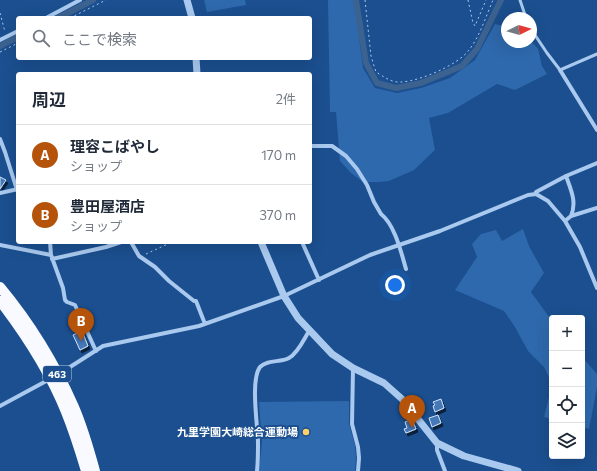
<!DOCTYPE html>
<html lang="ja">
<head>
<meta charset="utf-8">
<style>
  body { margin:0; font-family:Commissioner,"Noto Sans JP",sans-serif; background:#f6f6f7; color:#1f2937 }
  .controls { position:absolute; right:12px; bottom:12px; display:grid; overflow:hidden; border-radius:4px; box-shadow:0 4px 16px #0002 }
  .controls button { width:36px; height:36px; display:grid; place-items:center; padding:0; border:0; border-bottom:1px solid #e0e1e3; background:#fff; color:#1f2937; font:20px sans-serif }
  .compass { position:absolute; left:501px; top:12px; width:36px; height:36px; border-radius:50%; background:#fff; box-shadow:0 4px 16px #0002; rotate:85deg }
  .you { position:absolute; left:395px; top:285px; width:14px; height:14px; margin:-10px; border:3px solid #fff; border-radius:50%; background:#1a73e8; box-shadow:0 0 0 6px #1a73e833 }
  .badge { display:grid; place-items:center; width:26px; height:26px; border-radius:50%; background:#b45309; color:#fff; font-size:13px; font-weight:700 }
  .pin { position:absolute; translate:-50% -33px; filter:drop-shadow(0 1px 2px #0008) }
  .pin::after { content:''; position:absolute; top:21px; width:14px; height:12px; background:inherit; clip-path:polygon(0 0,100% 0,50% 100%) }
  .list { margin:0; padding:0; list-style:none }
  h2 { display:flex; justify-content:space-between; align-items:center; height:52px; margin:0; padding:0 16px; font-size:17px }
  h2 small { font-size:13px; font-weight:400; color:#747a83 }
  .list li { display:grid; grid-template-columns:26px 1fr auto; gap:12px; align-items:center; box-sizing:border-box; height:60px; padding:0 16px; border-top:1px solid #e0e1e3 }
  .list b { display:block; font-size:15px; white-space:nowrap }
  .list p { margin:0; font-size:13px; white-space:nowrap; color:#747a83 }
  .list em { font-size:13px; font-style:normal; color:#747a83 }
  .icon { flex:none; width:22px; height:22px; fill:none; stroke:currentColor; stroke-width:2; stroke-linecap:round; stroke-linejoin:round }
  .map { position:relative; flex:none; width:597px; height:471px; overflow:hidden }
  .search { position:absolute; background:#fff; box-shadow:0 4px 16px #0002; left:16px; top:16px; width:296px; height:44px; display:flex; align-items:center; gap:10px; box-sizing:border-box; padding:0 14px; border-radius:4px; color:#747a83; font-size:15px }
  .panel { position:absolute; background:#fff; box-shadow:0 4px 16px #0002; left:16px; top:72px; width:296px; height:172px; border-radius:4px }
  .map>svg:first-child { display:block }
</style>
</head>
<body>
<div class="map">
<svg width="597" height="471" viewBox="0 0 597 471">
  <defs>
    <filter id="shadow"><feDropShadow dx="2" dy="3" stdDeviation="0" flood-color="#0009"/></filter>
  </defs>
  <rect width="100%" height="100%" fill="#1b4f8f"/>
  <path fill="#2e69ad" d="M204,0H245L246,5L207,12Z
    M328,0H354L363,68L375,88L397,93L421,88L450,78L475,60L495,24L507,27V42H531V41L538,49L542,66L547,74L515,90L497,84L448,113L429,118L435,150L414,170L389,181L379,182H363L351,173L340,161L336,112H330Z
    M523,229L529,246L544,273L531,292L552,321V384L544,367L528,351L515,327L504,311L455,290L477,257L472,244L481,234L496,230L502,241Z
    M582,357L597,374V387L589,429L582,427Z
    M552,385V419L544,417Z
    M349,401V423L355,446L356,457L355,471H259L262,442L259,402Z"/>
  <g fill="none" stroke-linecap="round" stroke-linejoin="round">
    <path stroke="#3c6290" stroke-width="6" d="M356,0L366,63L377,83L396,88L421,83L462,66L477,49L501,0
      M58,18L93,0
      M0,46L18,37"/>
  </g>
  <path fill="#4478b7" stroke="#cfe3fa" filter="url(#shadow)" d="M0,177L6,180L0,189Z
    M82,331L88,346L80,350L73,335Z
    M441,399L444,408L435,412L433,406L435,405L433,402Z
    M438,415L441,423L432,427L429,418Z
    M412,419L416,429L406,433L404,429L407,428L405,422Z"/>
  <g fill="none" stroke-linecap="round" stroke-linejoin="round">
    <path stroke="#a9c9ee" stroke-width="1" stroke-dasharray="2 3" stroke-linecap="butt" d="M365,0L371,56L376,72C384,77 392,83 401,82C420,81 458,65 469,50C480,36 486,16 493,0
      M468,0L473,23L475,26L486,0
      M0,13L5,32
      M70,18L106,0
      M0,52L18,43
      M146,254L172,242"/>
    <path stroke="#a9c9ee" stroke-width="3" d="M520,0L526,18
      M531,29L547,53L560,70L597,54"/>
    <path stroke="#a9c9ee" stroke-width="4" d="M46,18L80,0
      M0,40L18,31
      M560,70L597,130
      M0,139L5,152L17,190
      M310,146H332L346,156L357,169L367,185L374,202L381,214C395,225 401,252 406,269
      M566,176C571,190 577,202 571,216
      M0,193L18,189
      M536,194V192L566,176L597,163
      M565,221L571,216L597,208
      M50,242L51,255L63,288L65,300L67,302L75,305L96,351
      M131,242L139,256L155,267L169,281L194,301H196L205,324
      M302,242L319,280
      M0,245L51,255
      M52,259L106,247L121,242
      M353,368L352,424L358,447L359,458L358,471
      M59,374L103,346L199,326L284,296L370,255L440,231L528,195L536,194L548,201L565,221L580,247L597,288
      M0,406L50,379
      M437,443V450L445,471
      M257,471C258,462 258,452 258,443C258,427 250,380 260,367C268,359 280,363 289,358C298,353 304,339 309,331"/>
    <path stroke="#a9c9ee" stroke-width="7" d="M187,0L192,18
      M196,58L197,74
      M261,242L284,296L298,318L332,354L353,368L384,383L402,399L437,443L464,456L518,471"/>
    <path stroke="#f8faff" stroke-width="10" d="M0,287C30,323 55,364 74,407C83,428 89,449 95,471
      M0,301C26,335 50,372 66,412C74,432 80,451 86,471"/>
  </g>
  <circle fill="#ffd166" stroke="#1b4f8f" stroke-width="1.5" cx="306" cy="432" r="4"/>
  <g text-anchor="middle" stroke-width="4" stroke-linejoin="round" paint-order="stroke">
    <rect fill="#1b4f8f" stroke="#bbcadd" stroke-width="1" x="43" y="366" width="28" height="16" rx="3"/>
    <g font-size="10" font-weight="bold" fill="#fff">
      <text x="57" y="378">463</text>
    </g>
    <g font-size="11" font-weight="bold" fill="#fff" stroke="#1b4f8f" text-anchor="end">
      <text x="298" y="436">九里学園大崎総合運動場</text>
    </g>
  </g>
</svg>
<div class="controls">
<button>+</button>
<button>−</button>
<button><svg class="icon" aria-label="locate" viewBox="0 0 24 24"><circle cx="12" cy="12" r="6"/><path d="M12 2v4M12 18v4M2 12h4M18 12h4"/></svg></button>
<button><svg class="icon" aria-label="layers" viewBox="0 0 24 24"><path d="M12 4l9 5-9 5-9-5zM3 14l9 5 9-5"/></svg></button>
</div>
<svg class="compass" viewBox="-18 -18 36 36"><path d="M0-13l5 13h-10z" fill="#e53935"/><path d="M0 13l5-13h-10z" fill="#747a83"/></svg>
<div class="you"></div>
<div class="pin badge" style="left:412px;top:428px">A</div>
<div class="pin badge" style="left:81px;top:341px">B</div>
<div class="search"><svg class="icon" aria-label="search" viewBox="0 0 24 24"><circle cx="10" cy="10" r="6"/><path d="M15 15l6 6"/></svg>ここで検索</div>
<section class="panel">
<h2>周辺<small>2件</small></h2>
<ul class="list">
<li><span class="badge">A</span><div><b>理容こばやし</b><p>ショップ</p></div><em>170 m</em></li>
<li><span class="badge">B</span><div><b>豊田屋酒店</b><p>ショップ</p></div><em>370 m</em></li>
</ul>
</section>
</div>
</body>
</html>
